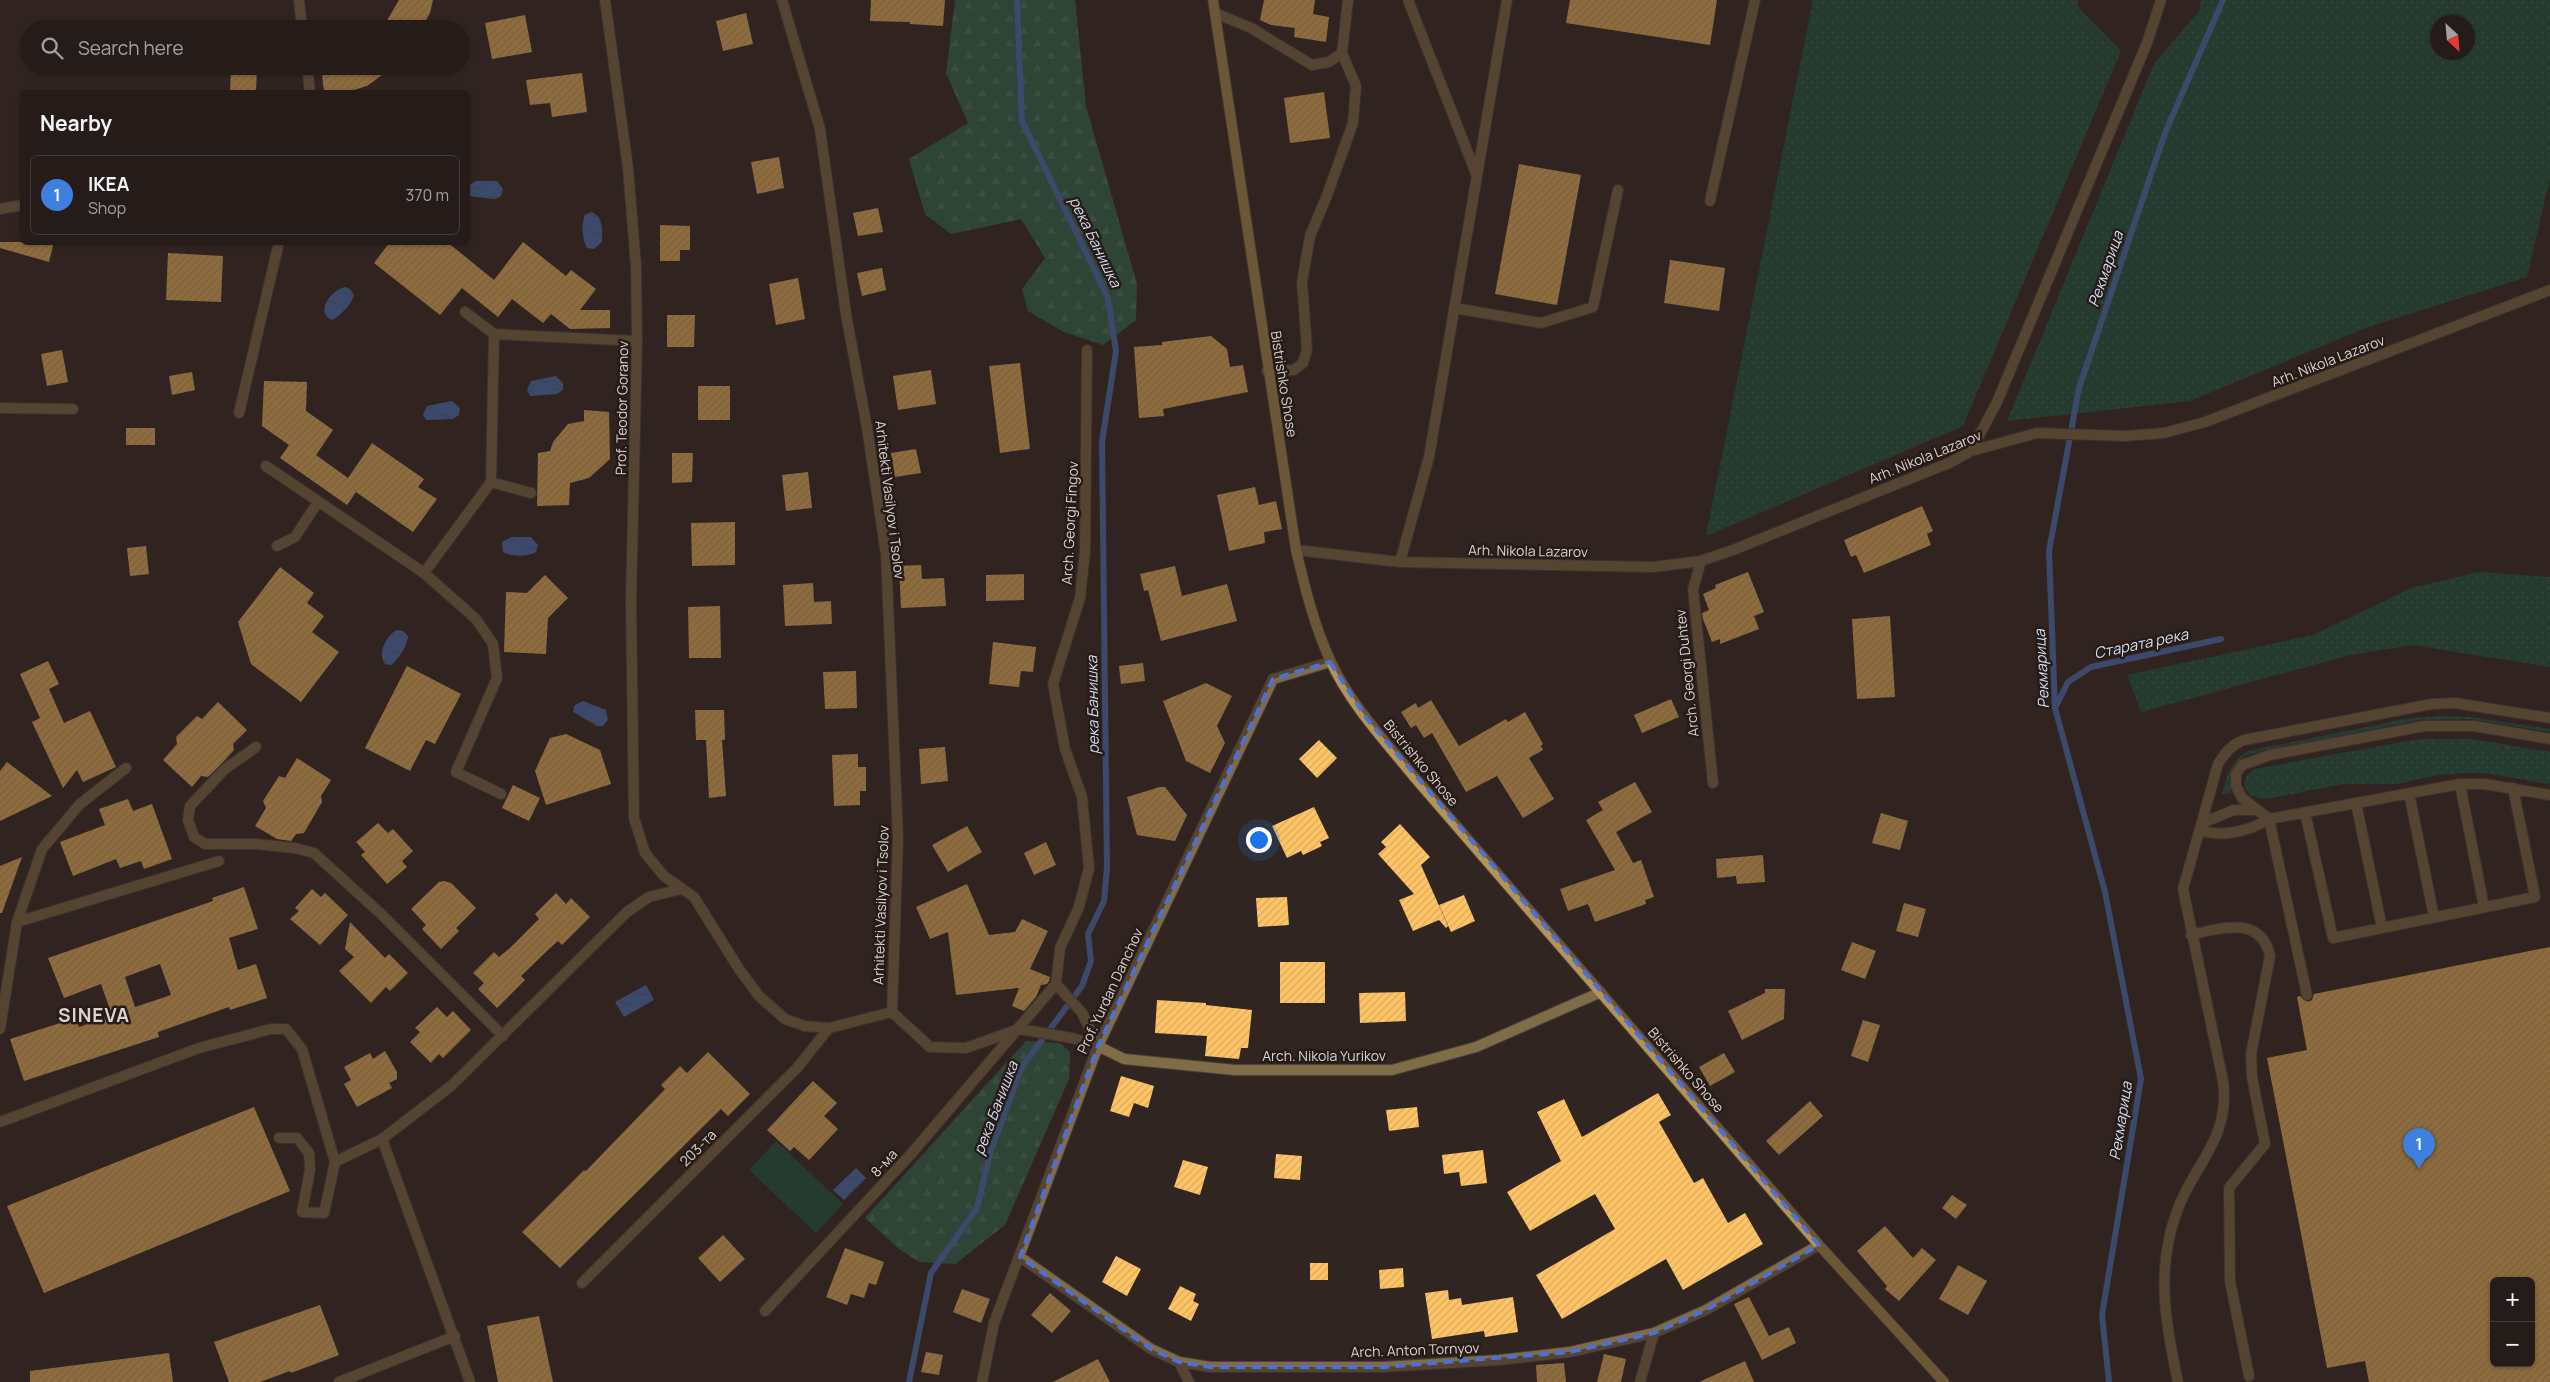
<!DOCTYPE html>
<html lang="en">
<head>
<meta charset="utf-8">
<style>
  body { margin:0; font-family:Manrope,sans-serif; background:#312926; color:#f1f3f6 }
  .controls { position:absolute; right:15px; bottom:15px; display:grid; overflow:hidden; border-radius:8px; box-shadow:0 1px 4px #0004 }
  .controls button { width:45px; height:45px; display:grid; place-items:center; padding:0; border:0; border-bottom:1px solid #423a38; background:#251c19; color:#f1f3f6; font:25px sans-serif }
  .compass { position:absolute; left:2430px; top:15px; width:45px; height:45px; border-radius:50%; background:#251c19; box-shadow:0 1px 4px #0004; rotate:154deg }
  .you { position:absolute; left:1258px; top:839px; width:18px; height:18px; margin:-12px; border:4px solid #fff; border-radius:50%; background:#1a73e8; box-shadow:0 0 0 8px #1a73e833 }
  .badge { display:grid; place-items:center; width:32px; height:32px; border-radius:50%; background:#ea580c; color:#fff; font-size:16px; font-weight:700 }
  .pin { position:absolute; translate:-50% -41px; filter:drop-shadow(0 1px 2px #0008) }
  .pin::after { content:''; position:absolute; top:26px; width:18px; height:15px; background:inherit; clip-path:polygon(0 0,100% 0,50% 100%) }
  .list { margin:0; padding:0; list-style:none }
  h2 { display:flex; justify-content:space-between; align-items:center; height:65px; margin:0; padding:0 20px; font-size:21px }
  h2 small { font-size:16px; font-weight:400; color:#a3a1a2 }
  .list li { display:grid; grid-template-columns:32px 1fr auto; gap:15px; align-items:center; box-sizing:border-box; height:80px; margin:0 10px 10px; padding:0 10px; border:1px solid #423a38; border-radius:8px }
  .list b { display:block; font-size:19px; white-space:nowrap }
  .list p { margin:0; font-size:16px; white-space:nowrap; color:#a3a1a2 }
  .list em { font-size:16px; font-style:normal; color:#a3a1a2 }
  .icon { flex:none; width:28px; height:28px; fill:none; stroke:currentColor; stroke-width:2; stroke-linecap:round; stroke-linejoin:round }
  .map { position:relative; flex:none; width:2550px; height:1382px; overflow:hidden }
  .search { position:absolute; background:#251c19; box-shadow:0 1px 4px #0004; left:20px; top:20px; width:450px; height:55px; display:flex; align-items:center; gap:12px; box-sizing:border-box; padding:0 18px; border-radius:28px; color:#a3a1a2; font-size:19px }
  .panel { position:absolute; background:#251c19; box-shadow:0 1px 4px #0004; left:20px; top:90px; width:450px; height:155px; border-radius:8px }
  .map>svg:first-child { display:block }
</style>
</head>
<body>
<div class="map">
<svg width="2550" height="1382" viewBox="0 0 2550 1382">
  <defs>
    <pattern id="grass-dots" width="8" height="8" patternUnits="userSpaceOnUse" patternTransform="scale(1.25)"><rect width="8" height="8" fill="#195740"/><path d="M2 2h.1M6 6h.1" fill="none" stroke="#3a6e5b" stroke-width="1.8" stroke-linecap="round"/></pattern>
    <pattern id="forest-firs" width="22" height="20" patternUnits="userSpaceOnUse" patternTransform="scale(1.25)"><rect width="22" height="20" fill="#2c6b52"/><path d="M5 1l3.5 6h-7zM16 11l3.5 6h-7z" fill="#4a7f6a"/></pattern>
    <pattern id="water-ripples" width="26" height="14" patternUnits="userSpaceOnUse" patternTransform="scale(1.25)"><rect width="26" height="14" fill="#4d75c3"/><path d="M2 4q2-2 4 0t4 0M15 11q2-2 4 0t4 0" fill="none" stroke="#49608e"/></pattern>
    <pattern id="building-hatch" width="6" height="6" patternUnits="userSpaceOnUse" patternTransform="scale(1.25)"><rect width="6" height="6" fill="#fec466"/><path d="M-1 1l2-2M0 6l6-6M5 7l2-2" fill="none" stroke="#d8aa5e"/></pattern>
  </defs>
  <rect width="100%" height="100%" fill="#312521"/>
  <path fill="url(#grass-dots)" fill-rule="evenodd" d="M1813,0H2078L2077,6L2121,51L1963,426L1706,536Z
    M2201,0H2550V177L2527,277L2368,327L2190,401L2007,421L2154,64L2199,11ZM2468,22V52H2438V22Z
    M2478,572L2550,577V667L2413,645L2350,655L2141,712L2127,675L2313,635L2412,588Z
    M2443,716L2470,717L2550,729V732L2470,719L2420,720L2249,754C2232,762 2229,776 2231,793L2222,794C2227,775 2230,762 2248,751L2410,718Z
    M2419,739H2472L2550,752V784L2485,773H2464L2438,775L2396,784H2342L2272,798H2260L2250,795L2244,786L2246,776L2255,769Z"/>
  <path fill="url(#forest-firs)" d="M955,0H1075L1086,106L1137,284L1136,320L1103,345L1064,332L1028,311L1022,289L1045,258L1021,219L951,234L925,214L909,159L968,123L946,73Z
    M1026,1041L1060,1043L1070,1052L1069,1079L1005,1225L955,1264L919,1262L899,1249L865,1218Z"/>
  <path fill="#195740" d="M776,1141L843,1204L816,1233L749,1170Z"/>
  <path fill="url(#water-ripples)" d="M476,181H497L503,189L501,196L495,199L468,196V186Z
    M591,212C604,216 602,231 602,242L594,249L587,248C582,239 581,224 585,215Z
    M345,287L350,289L354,295C351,305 341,315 332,320C314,311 332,290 345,287Z
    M556,376L563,383V390L557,394L530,396L527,390L531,381Z
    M452,401L460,408L459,415L453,419L426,420L423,415L427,406Z
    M511,537H531L538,545L536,552C527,557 512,557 503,552L502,542Z
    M397,630L403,631L408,636C407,646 399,659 391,665L385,664C377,653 386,636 397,630Z
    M583,701L606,710L608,720L603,726H597L573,712L574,706Z
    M646,985L654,1000L624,1017L615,1002Z
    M856,1168L866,1178L844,1200L833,1190Z"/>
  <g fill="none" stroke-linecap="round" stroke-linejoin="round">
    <path stroke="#4d75c3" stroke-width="6" d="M2055,708L2068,682L2091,667L2221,639
      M909,1382L931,1273L977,1208L991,1150L1022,1067L1082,986L1091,961L1088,934L1104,901L1107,867L1102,442L1116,351L1108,298L1022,121L1017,0
      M2109,1382L2102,1315L2141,1079L2105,892L2055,708L2049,551L2079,388L2165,133L2223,0"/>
  </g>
  <path fill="url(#building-hatch)" fill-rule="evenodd" d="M399,0H433L430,13L421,29H382Z
    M871,0H945L943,26L910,24V22L870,21Z
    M1264,0H1315L1313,14L1329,17L1326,42L1294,37L1295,28L1271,25L1260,20Z
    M1570,0H1717L1710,45L1566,23Z
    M746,13L753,44L723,51L716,21Z
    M525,15L532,52L492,59L485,23Z
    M231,66H257L256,92L230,91Z
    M321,66H394L367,86L347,92H324Z
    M582,73L587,112L552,117L550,103L530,105L526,80Z
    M1324,92L1330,138L1290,143L1284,98Z
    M779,157L784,188L757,194L751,162Z
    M1519,164L1581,175L1557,305L1495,294Z
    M878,208L883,232L858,236L853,213Z
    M660,225L690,226V250H680V261H660Z
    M0,242H54L49,262L0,248Z
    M390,242H447L494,280L523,242L566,276L571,270L596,289L580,310H610V328L570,329L551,314L543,323L512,299L498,317L462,288L440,315L374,263Z
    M168,253L223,256L221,302L166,300Z
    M1670,260L1725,268L1719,311L1664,303Z
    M882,268L886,290L862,296L857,273Z
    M798,278L805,319L776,325L769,284Z
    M667,315H695L694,347H667Z
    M1211,336L1227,349L1230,367L1243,365L1248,392L1163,409L1164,416L1139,418L1134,347L1162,345V342Z
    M62,350L68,382L47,386L41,354Z
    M1020,363L1030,449L1000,453L989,366Z
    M931,370L936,404L898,410L893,376Z
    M192,372L195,390L172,395L169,376Z
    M264,381L307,382L306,411L333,430L316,455L348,478L372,443L424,479L418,487L437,499L413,532L356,492L347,505L280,458L289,445L262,426Z
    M698,386H730V420H698Z
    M584,410L609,412L610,459L589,478L570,483L569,505L537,506L538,453L550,451L553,442L568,424L584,421Z
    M126,428H155V445H126Z
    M916,449L921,473L895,477L891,453Z
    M672,453H693L692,482L672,483Z
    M808,472L812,508L786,511L782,475Z
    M1255,487L1259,505L1276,501L1282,529L1264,532L1265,543L1229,551L1217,495Z
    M1922,506L1933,531L1927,534L1931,545L1864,573L1856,555L1851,557L1844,540Z
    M735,522V565L692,566L691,523Z
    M146,546L149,574L130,576L127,548Z
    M921,565L922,579L944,578L946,606L901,608L899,566Z
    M1175,566L1182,596L1227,584L1237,621L1161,641L1148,590L1144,591L1140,574Z
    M280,567L314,593L307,603L324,616L312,632L339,652L301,702L251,664L238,622Z
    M1748,572L1764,612L1754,616L1759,629L1720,644V639L1712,642L1703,619L1702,613L1709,610L1703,594L1716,588L1715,585Z
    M1024,574V600L986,601V575Z
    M545,575L568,598L548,618L546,654L504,652L506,592L527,593Z
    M813,583L814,602L831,601L832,624L785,626L783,585Z
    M720,606L721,658H689L688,607Z
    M1890,616L1895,697L1857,699L1852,619Z
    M993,642L1036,647L1033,672L1021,671L1019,687L989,684Z
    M48,661L59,684L49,689L64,723L90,711L116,767L83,782L77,770L63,788L32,722L40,718L20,674Z
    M1143,663L1145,681L1121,684L1119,666Z
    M407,666L461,694L435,744L426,740L410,771L365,748Z
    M856,671L857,708L825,709L823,672Z
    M1206,683L1232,696L1217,726L1225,743L1210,773L1186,761L1163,701Z
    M1671,699L1679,717L1642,733L1634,715Z
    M1431,700L1459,746L1506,719L1508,722L1525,712L1543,744L1541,746L1543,750L1529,758L1554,799L1523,818L1497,776L1466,792L1432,733L1424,738L1416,725L1411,728L1401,712L1416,703L1418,708Z
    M218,702L247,730L233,744L234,750L223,762L208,777L201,776L192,787L163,760L177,744L176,737L197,716L202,719Z
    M695,710H724L725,740H722L726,796L709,798L706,740H696Z
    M566,734L600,750L611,784L546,805L535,771L550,738Z
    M1319,740L1337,758L1317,778L1299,759Z
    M945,747L948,781L921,784L919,749Z
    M858,754V767H866V791H860V805L834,806L832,755Z
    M297,758L331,780L321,796L322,802L304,833L296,834L291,841L277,839L255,826L266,808L263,801L279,776L285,778Z
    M7,762L52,796L0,821V771Z
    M1635,782L1652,812L1616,832L1633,863L1641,860L1654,897L1645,900L1646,904L1595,922L1588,904L1568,911L1560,889L1615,870L1586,820L1603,810L1598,802Z
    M513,785L540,798L529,821L502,808Z
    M1160,787H1165L1187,815L1175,841L1137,835L1127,797Z
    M128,799L133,811L152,804L172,859L144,869L141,861L120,868L116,859L73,876L60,842L105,825L99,809Z
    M1314,807L1329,838L1320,842L1322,846L1303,855L1301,851L1287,858L1272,826Z
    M1881,813L1908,821L1900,850L1872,843Z
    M378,823L388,833L393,829L413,851L402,861L407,867L387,884L361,855L365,852L356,842Z
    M1400,824L1430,857L1421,865L1448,926L1446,928L1439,920L1413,931L1399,900L1414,894L1378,854L1386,847L1381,842Z
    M967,826L982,852L948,872L932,845Z
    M1046,842L1056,865L1034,875L1024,853Z
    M1763,855L1765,882L1737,884L1736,876L1717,878L1716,859Z
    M22,857L2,913H0V866Z
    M444,881L451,883L476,908L456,928L459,931L441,949L422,929L426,925L411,909L439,882Z
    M967,884L989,935L1015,932L1022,919L1048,931L1030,969L1050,977L1049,981L1047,984L1041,985L1036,997L1024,1011L1012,1006L1019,988L956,995L948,932L930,939L916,907Z
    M244,887L258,929L229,938L238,970L256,964L267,998L230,1010L229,1007L158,1032L159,1037L24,1081L10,1039L76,1018L79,1027L112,1015L101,984L64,998L48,958L213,901L212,898ZM160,964L171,995L135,1007L125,977Z
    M312,889L321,897L325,893L348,915L320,945L290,919L299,911L295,908Z
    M556,893L566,904L571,898L590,917L562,945L558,941L549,949L521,976L525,980L497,1008L478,989L484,983L473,973L494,952L499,957L510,948L539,919L535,914Z
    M1464,895L1475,921L1451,932L1439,905Z
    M1287,897L1289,925L1258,927L1256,898Z
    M1904,903L1926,909L1918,937L1896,931Z
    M350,922L385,958L389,954L408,973L390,991L386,987L371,1003L339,971L354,957L345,949Z
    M1852,942L1876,951L1865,979L1841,970Z
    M2550,947V1382H2369L2365,1361L2327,1368L2267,1058L2307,1050L2297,997L2300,996L2308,1002L2312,1000L2314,994ZM2494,1281H2531V1363H2494Z
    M1280,962H1325V1003H1280Z
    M1765,989H1785L1784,1019L1742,1040L1728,1011L1765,993Z
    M1405,992L1406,1021L1360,1023L1359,993Z
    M1157,1000L1206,1003V1005L1252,1010L1248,1048H1241L1239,1059L1205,1056L1207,1036L1155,1033Z
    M437,1007L447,1017L453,1011L471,1030L443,1058L439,1054L431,1063L410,1042L420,1032L415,1028Z
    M1863,1020L1880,1025L1868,1062L1851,1056Z
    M385,1051L397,1072V1079L389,1083L392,1088L357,1107L344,1084L351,1080L344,1067L370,1053L373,1059Z
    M708,1052L750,1094L728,1116L721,1109L560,1268L522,1232L584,1170L586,1171L665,1089L661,1085L680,1066L687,1073Z
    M1724,1053L1735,1072L1710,1086L1699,1067Z
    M1121,1076L1154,1086L1148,1108L1134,1103L1129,1117L1110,1111Z
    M813,1081L837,1103L824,1116L838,1129L809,1160L794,1147L790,1151L767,1130Z
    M1658,1093L1671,1115L1659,1122L1694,1183L1703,1178L1728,1223L1745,1213L1763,1244L1683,1290L1666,1259L1562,1319L1536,1275L1615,1229L1595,1194L1530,1231L1507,1192L1561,1161L1537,1112L1564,1099L1582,1137Z
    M1810,1101L1823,1116L1779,1155L1766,1141Z
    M254,1107L290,1191L44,1293L7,1206Z
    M1417,1107L1419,1127L1389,1131L1386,1110Z
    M1483,1150L1487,1183L1461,1186L1459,1172L1444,1174L1442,1155Z
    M1276,1154L1302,1156L1300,1180L1274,1178Z
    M1183,1160L1208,1167L1200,1195L1174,1187Z
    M1952,1195L1967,1205L1956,1219L1942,1208Z
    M1885,1226L1913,1258L1922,1248L1936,1260L1899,1301L1885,1289L1887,1286L1857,1251Z
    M723,1235L745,1259L720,1282L698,1258Z
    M845,1248L884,1262L876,1285L869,1283L864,1298L851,1294L847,1305L826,1297Z
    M1116,1256L1141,1269L1127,1296L1102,1282Z
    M1310,1263H1328V1280H1310Z
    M1958,1265L1987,1281L1968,1315L1939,1299Z
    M1403,1268L1404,1287L1380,1289L1379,1270Z
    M1180,1286L1196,1294L1193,1301L1199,1304L1191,1321L1168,1309Z
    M962,1289L990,1299L981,1323L953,1312Z
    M1448,1290L1449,1300L1461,1298L1462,1305L1513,1297L1518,1332L1485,1337L1484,1331L1432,1339L1425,1293Z
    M1050,1293L1071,1311L1052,1333L1031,1315Z
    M1749,1297L1769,1336L1789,1327L1796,1343L1762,1360L1734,1304Z
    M320,1305L339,1355L291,1373L290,1371L260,1382H229L214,1342Z
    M539,1316L553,1382H498L487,1326Z
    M926,1352L943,1355L939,1375L921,1372Z
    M169,1353L173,1382H30V1371Z
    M1604,1354L1626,1359L1621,1382H1597Z
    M1098,1359L1110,1382H1053Z
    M1745,1361L1754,1382H1699Z
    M1564,1363L1566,1382H1537L1536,1365Z"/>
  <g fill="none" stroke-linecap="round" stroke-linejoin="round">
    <defs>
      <path id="lane" d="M1408,0L1477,176
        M1710,201L1755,0
        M1454,308L1541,323L1593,307L1618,190
        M465,312L494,334
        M1267,371L1294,370L1303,363L1307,349L1302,282L1310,236L1326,198L1353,123L1356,86L1342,53
        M1971,451L1997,402L2147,43L2161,0
        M266,466L424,573L476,619L493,644L497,678L456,772L501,794
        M491,482L531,493
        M277,546L295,537L318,502
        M424,573L491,482L494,334L637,341
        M256,747L225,769L190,806L188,820L194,837L205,844H255L295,848L314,853L380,913L503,1036
        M2460,784L2484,907
        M2409,793L2434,917
        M2356,803L2382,928
        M2305,812L2333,938L2535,897L2513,788
        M2202,823L2234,810H2255
        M2200,830C2223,838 2249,831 2269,819L2460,784H2484L2550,795
        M17,922L219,861
        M2191,935C2221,928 2261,915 2270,956L2251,1054L2252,1077L2265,1144L2229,1188L2230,1281L2249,1376
        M2307,995L2269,819L2242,798L2236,786V774L2242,765L2270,755L2425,726H2474L2550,739
        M0,1029L17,922L42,849L80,804L126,768
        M0,1122L199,1048L271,1029H286L302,1049L335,1162
        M279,1138H297L309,1153L310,1170L302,1212L324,1213L335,1162L382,1139L451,1086L627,912L649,897L681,889
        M2178,1382C2166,1326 2156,1273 2175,1217C2191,1166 2231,1141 2223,1081L2183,889L2218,764C2225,753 2231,745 2244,740L2432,704L2455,703L2550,718"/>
      <path id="street" d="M299,0L302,29
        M605,0L628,168L636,266L637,341L631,601L634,818L645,853L664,876L694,897L739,969L759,996L785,1019L805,1026L829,1028L892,1012
        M782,0L820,129L846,314L867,428L886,554L898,838L892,1012
        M1215,13L1251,28L1312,65L1329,62L1342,53L1348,0
        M307,66L310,92
        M0,209L22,205
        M0,408L73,409
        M239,413L279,242
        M1296,550L1400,562L1653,567L1701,561L1733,550L1949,463L1971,451L2037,433L2125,436L2164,433L2205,422L2550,290
        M1701,561L1693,589L1713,783
        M1400,562L1429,457L1507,0
        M1056,984L1082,1013L1098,1046
        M892,1012L930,1047L966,1048L1019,1029L1072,1038L1098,1046L1124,1059L1235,1070H1392L1476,1047L1601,992
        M382,1139L470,1382
        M1020,1257L1151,1349L1179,1362L1210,1367H1383L1499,1360L1570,1352L1654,1333L1706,1310L1819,1245
        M582,1283L797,1068L829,1028
        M765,1311L911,1154L1056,984L1060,948L1079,907L1089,868L1082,797L1065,749L1053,684L1080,598L1085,552L1087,350
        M1179,1362L1189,1382
        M339,1382L455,1336
        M982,1382L994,1323L1098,1046L1273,679L1330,662
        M1640,1382L1654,1333"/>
      <path id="secondary" d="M1213,0L1296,550C1305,588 1314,625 1330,660C1350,704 1385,741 1415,778L1819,1245L1944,1382"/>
    </defs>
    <use href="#lane" stroke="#4c413d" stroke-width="12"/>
    <use href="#street" stroke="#4c413d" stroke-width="12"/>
    <use href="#secondary" stroke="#4c413d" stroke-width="12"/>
    <use href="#lane" stroke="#816c48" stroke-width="10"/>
    <use href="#street" stroke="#816c48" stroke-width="10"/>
    <use href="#secondary" stroke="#b39356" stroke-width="10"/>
  </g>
  <path d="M0 0H2550V1382H0ZM1330,662L1367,719L1819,1245L1706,1310L1654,1333L1570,1352L1383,1367H1210L1179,1362L1151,1349L1020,1257L1098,1046L1273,679Z" fill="#312521" fill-opacity=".55" fill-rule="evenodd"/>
  <path fill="none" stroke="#4d70d6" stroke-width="4" stroke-dasharray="10 6" stroke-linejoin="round" d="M1330,662L1367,719L1819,1245L1706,1310L1654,1333L1570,1352L1383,1367H1210L1179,1362L1151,1349L1020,1257L1098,1046L1273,679Z"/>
  <g text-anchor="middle" stroke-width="5" stroke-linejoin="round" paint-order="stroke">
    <g font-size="14" fill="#dcd4d1" stroke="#271b17">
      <text transform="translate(2328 361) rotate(-21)" y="5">Arh. Nikola Lazarov</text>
      <text transform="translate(1284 384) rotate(81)" y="5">Bistrishko Shose</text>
      <text transform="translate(622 408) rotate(-89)" y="5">Prof. Teodor Goranov</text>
      <text transform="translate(1925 457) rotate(-22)" y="5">Arh. Nikola Lazarov</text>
      <text transform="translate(890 500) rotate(83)" y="5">Arhitekti Vasilyov i Tsolov</text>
      <text transform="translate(1070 523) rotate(-87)" y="5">Arch. Georgi Fingov</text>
      <text transform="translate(1528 551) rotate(1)" y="5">Arh. Nikola Lazarov</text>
      <text transform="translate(1687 673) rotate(-96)" y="5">Arch. Georgi Duhtev</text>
      <text transform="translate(1421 763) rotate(50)" y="5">Bistrishko Shose</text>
      <text transform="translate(881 905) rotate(-88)" y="5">Arhitekti Vasilyov i Tsolov</text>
      <text transform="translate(1110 991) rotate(-65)" y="5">Prof. Yurdan Danchov</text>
      <text x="1324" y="1061">Arch. Nikola Yurikov</text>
      <text transform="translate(1686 1070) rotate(49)" y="5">Bistrishko Shose</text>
      <text transform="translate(698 1148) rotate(-45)" y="5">203-та</text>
      <text transform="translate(884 1163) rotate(-47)" y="5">8-ма</text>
      <text transform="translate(1415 1350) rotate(-2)" y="5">Arch. Anton Tornyov</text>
    </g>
    <g font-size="15" font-style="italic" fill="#d2def3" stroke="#271b17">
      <text transform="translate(1095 242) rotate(64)" y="5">река Банишка</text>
      <text transform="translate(2106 269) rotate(-71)" y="5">Рекмарица</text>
      <text transform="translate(2141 644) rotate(-12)" y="5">Старата река</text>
      <text transform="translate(2042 669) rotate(-93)" y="5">Рекмарица</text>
      <text transform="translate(1093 705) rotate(-91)" y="5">река Банишка</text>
      <text transform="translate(996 1108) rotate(-69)" y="5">река Банишка</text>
      <text transform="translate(2121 1121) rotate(-81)" y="5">Рекмарица</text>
    </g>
    <g font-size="19" font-weight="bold" letter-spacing="1" fill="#dcd4d1" stroke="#271b17">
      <text x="94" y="1022">SINEVA</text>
    </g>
  </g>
</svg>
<div class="controls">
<button>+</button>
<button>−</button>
</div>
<svg class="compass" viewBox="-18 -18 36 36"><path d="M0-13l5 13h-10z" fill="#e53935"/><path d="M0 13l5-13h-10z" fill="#a3a1a2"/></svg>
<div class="you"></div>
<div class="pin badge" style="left:2419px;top:1169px;background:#3f7fe0">1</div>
<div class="search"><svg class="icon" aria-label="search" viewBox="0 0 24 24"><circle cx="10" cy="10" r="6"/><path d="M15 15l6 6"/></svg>Search here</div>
<section class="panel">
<h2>Nearby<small></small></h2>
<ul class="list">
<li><span class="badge" style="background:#3f7fe0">1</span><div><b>IKEA</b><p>Shop</p></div><em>370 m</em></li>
</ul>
</section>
</div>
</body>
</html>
